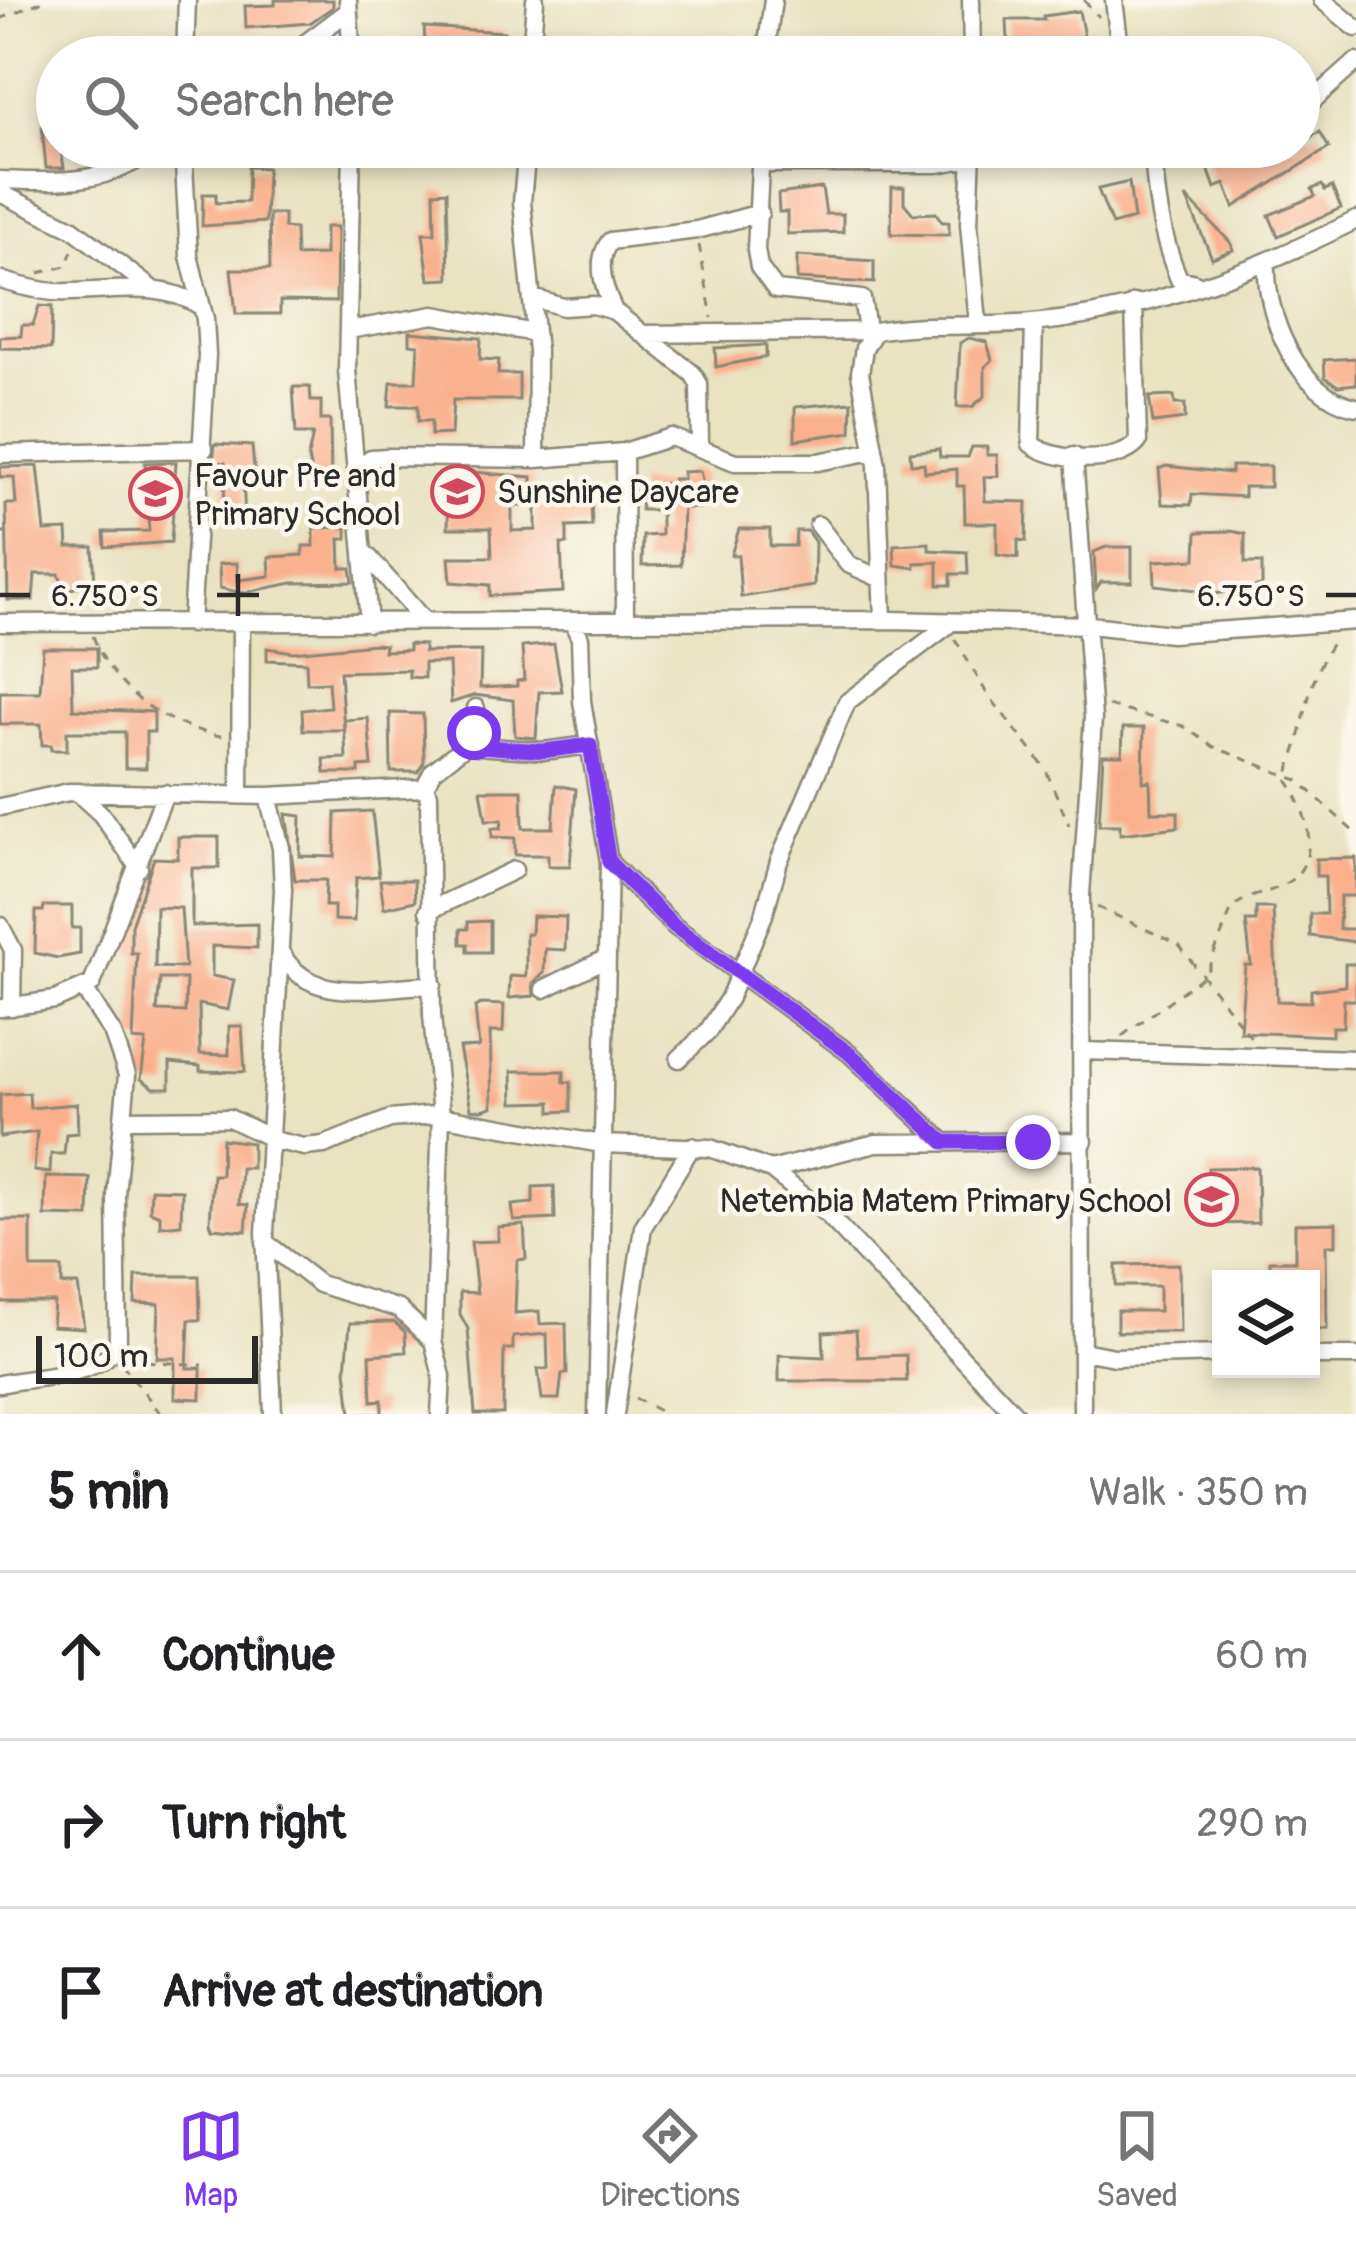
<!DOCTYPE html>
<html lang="en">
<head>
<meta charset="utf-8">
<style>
  body { margin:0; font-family:Pangolin,sans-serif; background:#f2f2f2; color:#202124 }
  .controls { position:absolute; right:36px; bottom:36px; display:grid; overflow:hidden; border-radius:0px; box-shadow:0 6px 18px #0003 }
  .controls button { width:108px; height:108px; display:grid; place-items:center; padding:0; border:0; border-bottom:3px solid #e0e0e0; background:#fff; color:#202124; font:60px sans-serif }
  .scale { position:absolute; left:36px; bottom:30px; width:222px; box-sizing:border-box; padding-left:12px; border:6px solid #2b2b2b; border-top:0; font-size:33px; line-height:42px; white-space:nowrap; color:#2b2b2b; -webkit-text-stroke:9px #fbf7ec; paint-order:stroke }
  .stop { position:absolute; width:36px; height:36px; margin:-27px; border:9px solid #7c3aed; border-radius:50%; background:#fff }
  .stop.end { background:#7c3aed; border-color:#fff; box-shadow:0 3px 12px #0008 }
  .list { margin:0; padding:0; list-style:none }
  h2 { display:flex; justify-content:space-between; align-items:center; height:156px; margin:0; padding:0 48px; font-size:51px }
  h2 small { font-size:39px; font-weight:400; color:#757577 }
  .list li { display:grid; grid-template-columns:78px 1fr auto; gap:36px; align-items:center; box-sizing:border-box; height:168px; padding:0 48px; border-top:3px solid #e0e0e0 }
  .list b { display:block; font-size:45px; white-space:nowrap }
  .list em { font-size:39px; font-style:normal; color:#757577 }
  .icon { flex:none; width:66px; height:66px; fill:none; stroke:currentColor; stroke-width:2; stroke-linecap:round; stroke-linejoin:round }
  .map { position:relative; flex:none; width:1356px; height:1414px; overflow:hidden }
  .search { position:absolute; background:#fff; box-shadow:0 6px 18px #0003; left:36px; right:36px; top:36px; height:132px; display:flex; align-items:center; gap:30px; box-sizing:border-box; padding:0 42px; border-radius:66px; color:#757577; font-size:45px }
  .sheet { height:660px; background:#fff }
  nav { display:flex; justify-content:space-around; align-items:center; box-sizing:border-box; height:168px; border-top:3px solid #e0e0e0; background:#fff; font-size:33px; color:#757577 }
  nav a { display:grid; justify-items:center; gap:6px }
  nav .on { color:#7c3aed }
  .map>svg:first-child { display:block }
</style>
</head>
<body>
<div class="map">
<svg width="1356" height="1414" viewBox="0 0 1356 1414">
  <rect width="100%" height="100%" fill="#fbf7ec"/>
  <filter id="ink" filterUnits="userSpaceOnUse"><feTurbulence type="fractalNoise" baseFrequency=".00833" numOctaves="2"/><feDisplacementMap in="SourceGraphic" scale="24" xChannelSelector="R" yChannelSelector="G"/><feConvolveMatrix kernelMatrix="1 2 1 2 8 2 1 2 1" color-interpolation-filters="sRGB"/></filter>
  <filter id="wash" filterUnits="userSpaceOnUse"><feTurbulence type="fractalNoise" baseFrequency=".004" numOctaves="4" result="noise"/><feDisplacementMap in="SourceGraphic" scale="48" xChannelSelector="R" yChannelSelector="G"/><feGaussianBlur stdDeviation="2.7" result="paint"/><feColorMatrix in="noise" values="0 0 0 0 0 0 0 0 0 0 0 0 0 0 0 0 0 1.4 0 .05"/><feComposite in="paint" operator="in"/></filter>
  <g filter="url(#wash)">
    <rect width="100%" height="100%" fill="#e9e3c2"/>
    <g id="blocks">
      <path fill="#fab08c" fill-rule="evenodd" d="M275,0H333V7L310,23L246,28L245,6L275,5Z
        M1079,11L1088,57H1073L1072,40L1008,41L1007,20H1044L1043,16Z
        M424,27L504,32V38H511V57L458,55V41L425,42Z
        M1299,125L1309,138L1320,132L1329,148L1234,207L1225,184L1215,188L1205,160L1235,148L1240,161L1265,147H1299Z
        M42,126H57L64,168H46Z
        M248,167L267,168L265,222L202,226L203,194H216V203L247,202Z
        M1129,182L1134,219L1112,225L1098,189Z
        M1322,185L1325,190L1332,187L1341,208L1278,236L1269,215L1315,196L1312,189Z
        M892,187H904V203L913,214L936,213L942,222H949V235L891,234Z
        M822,188L826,214H843V232L787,234V212H779L778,194Z
        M447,191L449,279L429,280L423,233H435L434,192Z
        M1186,197L1231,243L1233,250L1212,258Z
        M269,214H284V228L295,229L296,256L325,255V227H337L336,302L280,301V314H236L231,269H270Z
        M797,256L874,261V283L797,279Z
        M39,306L52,307L51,349L0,348V337L21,336L22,325H33Z
        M410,332L481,338L480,359L499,360L498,374H519V400H453L451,434L431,435V421H418V406H389L391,382H416L418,345L410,344Z
        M969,338L987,342L992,360L985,367V396L972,407H957L960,343Z
        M766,345V357L716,367L715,348Z
        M1356,358V384L1338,386L1325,377L1324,360Z
        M293,387H310L311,401H321V420H330L331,482H313L308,457L313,434H296Z
        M1174,396L1175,404H1185V419L1153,423L1149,397Z
        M852,402L851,432L795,440V407Z
        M215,444L252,446L255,478H243L245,519L224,520L225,463L213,462Z
        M972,447H987V455H997L998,476L984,477L985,501L1027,502L1026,541L1018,540V558L997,555V523H965L964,486H957V469L925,472L924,463L911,464L910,452L939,449L940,457H968Z
        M176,462L171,542L105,547L104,532L149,531L145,463Z
        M38,466L45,531L67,530L68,547H93L95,583L66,590L59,574H35L33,600H8L6,504H16L14,477H0V467Z
        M1166,466L1231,473V466H1270V487H1244V497L1192,494L1191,505L1162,504L1159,469Z
        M460,471L532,477V506H512V531L536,530V503L591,501L592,526L567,527V544H561L563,592L490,596V585L451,582L449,557H492L491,528H448L449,477H460Z
        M700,471L706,499H701V508H683L681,565L642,566L643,536L661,535V510H641L637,477L639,483L673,484V479H683V472Z
        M347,527V539H340L341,568H351L353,582L293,583L242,593L220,588L219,564L237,563L238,580L270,576L269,557L303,555V546H314V528Z
        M739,529H770V546H795L796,531H807L815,542L814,586L741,597L738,555H731Z
        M1231,531L1245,534V563H1262V586L1197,597V590L1155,585L1154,561L1196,559L1197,532Z
        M929,543V550L967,552L968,574H951V585H938V562L915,563V568L895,565L894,545Z
        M1106,547H1132V582H1101L1096,589L1094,552Z
        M375,644L385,645L384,651L409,650V644L424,645V652L481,651L480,688L517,686V681L524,680L522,647L554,644L562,691L539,692L536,738L515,736L513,700L475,695L451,703L449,663H424V678L409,677V670L340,672L344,730H303L302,710L330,707L328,682L307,683L306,662L267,660V648L293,652Z
        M43,648H97V667H72L73,709L154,712V732H146V768H125V732H67V750H51V745H42L41,724H0V692H40Z
        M390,713L423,714L424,762L418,772H391Z
        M368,718L372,766L359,767V773H325L324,759L346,758L344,720Z
        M1123,728H1144L1143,782L1150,781L1151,812H1178V827L1120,834V825H1099L1103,755H1122Z
        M556,785L576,789L570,866H548V855H515V838L492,837V828H501L502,820H486L481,790H522L523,828H553Z
        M372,811L379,876L356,878L354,921L334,920V906H325L326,880H295L286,814L301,816L300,856L335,857L336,813Z
        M178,837H219V868H192V926L257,924V948L212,946V976L234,980L228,1010L199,1004L200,1054L229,1055V1026H242L245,1072L200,1071V1066L170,1063V1088H154L141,1079L146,1041L133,1040L137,953H131V925L154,858L178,859ZM156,907L181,908L185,968L155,967ZM160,979H186L185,1012L157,1011Z
        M1356,858V896H1340L1339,929H1356V942L1310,936V914H1326L1325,876H1316V859Z
        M380,880H414L415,901L384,908Z
        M44,906H72V928H80V954L58,958L35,953L36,911H43Z
        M1256,908H1273L1277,1001L1311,1002V990L1345,986V964H1356V1000H1344L1343,1027H1332V1036L1240,1032L1245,965H1251L1246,921H1256Z
        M532,916L566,917L565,950L545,949L544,973L533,983L534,996L509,998L510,976L526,977V934H531Z
        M490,921V952H468V944H461V929H468V922Z
        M481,1004L504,1005L503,1032H490L492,1107L482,1110L471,1109L459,1048L479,1047L475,1007Z
        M512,1071H564V1082H571V1111L551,1112V1102L513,1103Z
        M29,1093L30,1108L77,1104L78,1133L66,1134L64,1154H51L50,1173L34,1171L37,1132L0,1137V1095Z
        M222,1139L252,1143V1168H241L239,1204L248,1205L246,1231L212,1228L210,1222L213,1175H221Z
        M1257,1167L1258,1223L1210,1224L1208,1168Z
        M46,1177L90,1178L89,1217L45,1216Z
        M554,1186L555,1219L514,1221L512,1205L533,1203V1187Z
        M151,1189L182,1190L181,1224L160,1226V1215L150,1211Z
        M0,1220H31V1268H62V1285H78L84,1328L52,1326L54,1302H0Z
        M1336,1223V1245H1326L1327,1329H1311V1279H1270V1261H1295V1224Z
        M524,1225L526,1259L517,1260L515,1313L539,1311L540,1324L566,1323L567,1374H562L559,1399H542L538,1369H548L547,1334L513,1337V1349H504L503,1414H475L468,1329L460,1314V1292L477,1293L471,1242L498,1241V1227Z
        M1179,1264L1180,1332H1117V1311H1159V1286H1116V1265Z
        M136,1276H199L200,1320H189L187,1368H201V1399L175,1398V1358H157L159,1304L135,1303Z
        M394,1322L405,1332L406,1352L370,1355L372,1401L382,1400V1414H351L346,1370L350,1323Z
        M856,1330L858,1357L906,1355L907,1381H779V1355L824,1357L823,1332Z"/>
    </g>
  </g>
  <g filter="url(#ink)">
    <use href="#blocks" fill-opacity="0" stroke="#8a8776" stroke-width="3"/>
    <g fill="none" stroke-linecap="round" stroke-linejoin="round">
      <defs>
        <path id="minor" d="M348,0L352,57
          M971,0L972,57
          M1114,0L1121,57
          M1322,0L1356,28
          M185,57L187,0
          M287,57L347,12
          M531,57L535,0
          M765,57L773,0
          M1299,113L1356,62
          M183,147L189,256L205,319L207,355L191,624
          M352,147L347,370L369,623
          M527,147L522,202L537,351L536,459
          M761,147L756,250L759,267L776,290L862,299L867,329
          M1153,147C1155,193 1161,237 1179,279L1195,283
          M972,150L969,224L978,323
          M761,164H937L972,158
          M0,180C59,182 110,185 156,147
          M0,193L72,228L152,289
          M1267,261C1264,315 1298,396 1356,407
          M0,280C18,285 37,291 55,292C106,294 158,278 202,307
          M533,298L563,307L593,305L614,311L693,374L699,384L700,446
          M614,311C605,292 594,261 610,241L697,230L760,213
          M1034,323L1031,444C1054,462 1118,466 1138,442L1134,303
          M349,330L434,315L535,333
          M644,334L875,331
          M624,452L625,621
          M0,454L204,449
          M1074,456L1093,718L1081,895L1082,1414
          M356,469L371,458L387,457L536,459L624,452L671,437L735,462H818L873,451
          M818,525L848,564L879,578
          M367,555L425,622
          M883,620L877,465L860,373L864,348L875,331C928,322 979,328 1032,323C1143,313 1257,270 1356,220
          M572,621L580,638L582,701L609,862L597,1414
          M0,623L892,620L1090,625L1171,634L1356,621
          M466,745L475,728L476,708
          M424,788L429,794L432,1015L441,1116L433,1341L442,1376L440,1414
          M77,792L101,814L139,868
          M240,794L241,625
          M268,796L281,848L283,890L265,1233L273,1414
          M0,807L69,792L268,796L424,788L433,771L466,745L543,751L590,745
          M609,862L674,926L849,1053L943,1141
          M428,911L514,870
          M0,925L13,950L12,1007
          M281,953C312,1008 380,985 433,985
          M544,989L605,959
          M0,1008L55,1000L92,984L165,793
          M1083,1051L1356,1059
          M679,1059L708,1031L729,998L764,915L779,861L847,702L947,626
          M126,1119L229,1118L277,1141L304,1147L324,1145L390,1119L433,1115L602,1144L710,1148L771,1170L876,1143L1084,1141
          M771,1170L828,1215L1015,1414
          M265,1242L319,1284L399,1309L433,1341
          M1083,1351L1114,1357L1221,1354
          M1311,1356H1356
          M0,1384C33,1376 102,1378 118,1343L116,1195L127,1075L113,1034L84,989
          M615,1414L643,1227L692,1146"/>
      </defs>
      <use href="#minor" stroke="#8a8776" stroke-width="21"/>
      <path stroke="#8a8776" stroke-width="3" stroke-dasharray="9 9" stroke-linecap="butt" d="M1084,0L1099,17
        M0,19L45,0
        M699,245L712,318
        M39,273L66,266L72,251
        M0,533H5
        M93,636C114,693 168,728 227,737
        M955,639L986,692L1045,768L1069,825
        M1108,706L1183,726L1214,747L1298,780L1356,834
        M1097,907L1178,944L1253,1040
        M1122,1036L1206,974L1232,908C1245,896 1261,895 1277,888C1327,867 1308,812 1286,778C1308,726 1302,688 1334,640
        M128,1360L203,1365
        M122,1364L161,1414
        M635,1398L665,1414"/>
      <use href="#minor" stroke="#fff" stroke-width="16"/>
    </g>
  </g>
  <g fill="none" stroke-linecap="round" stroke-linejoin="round" filter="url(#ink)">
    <path stroke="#7c3aed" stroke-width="15" d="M474,733L466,745L543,751L590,745L609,862L674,926L849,1053L944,1142H1033"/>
  </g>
  <path fill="none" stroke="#2b2b2b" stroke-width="4.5" d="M238,574V616M0,595H30M217,595H259M1326,595H1356"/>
  <defs>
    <symbol id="school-ring" viewBox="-11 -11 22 22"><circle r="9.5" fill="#fbf7ec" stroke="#d1495b" stroke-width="1.5"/><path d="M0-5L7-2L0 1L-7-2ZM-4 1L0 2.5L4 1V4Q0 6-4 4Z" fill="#d1495b"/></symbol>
  </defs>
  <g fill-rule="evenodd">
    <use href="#school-ring" x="428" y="462" width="59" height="59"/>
    <use href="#school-ring" x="126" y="464" width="59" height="59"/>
    <use href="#school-ring" x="1182" y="1170" width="59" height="59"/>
  </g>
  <g text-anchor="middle" stroke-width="9" stroke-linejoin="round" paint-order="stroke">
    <g font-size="33" fill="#2b2b2b" stroke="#fbf7ec" text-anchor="start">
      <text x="194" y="487">Favour Pre and<tspan x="194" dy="38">Primary School</tspan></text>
      <text x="497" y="503">Sunshine Daycare</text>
      <text x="1172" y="1212" text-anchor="end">Netembia Matem Primary School</text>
    </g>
  </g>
  <g font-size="30" text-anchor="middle" fill="#2b2b2b" stroke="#fbf7ec" stroke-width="9" stroke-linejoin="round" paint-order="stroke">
    <text x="105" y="606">6.750°S</text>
    <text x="1251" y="606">6.750°S</text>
  </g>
</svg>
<div class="controls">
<button><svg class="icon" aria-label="layers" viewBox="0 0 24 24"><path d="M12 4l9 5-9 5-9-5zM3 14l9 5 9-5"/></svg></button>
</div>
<div class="scale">100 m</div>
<div class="stop" style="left:474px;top:733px"></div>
<div class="stop end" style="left:1033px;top:1142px"></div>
<div class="search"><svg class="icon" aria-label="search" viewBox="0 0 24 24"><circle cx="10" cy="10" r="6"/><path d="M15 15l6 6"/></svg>Search here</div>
</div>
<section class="sheet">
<h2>5 min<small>Walk · 350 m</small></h2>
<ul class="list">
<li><svg class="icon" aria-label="ahead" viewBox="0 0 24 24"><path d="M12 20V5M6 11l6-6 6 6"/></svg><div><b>Continue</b></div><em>60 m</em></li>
<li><svg class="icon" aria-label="right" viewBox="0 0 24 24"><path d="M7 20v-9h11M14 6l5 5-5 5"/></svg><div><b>Turn right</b></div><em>290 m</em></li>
<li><svg class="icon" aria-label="arrive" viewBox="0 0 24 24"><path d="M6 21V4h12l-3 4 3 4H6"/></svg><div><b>Arrive at destination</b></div></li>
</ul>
</section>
<nav>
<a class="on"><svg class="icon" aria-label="map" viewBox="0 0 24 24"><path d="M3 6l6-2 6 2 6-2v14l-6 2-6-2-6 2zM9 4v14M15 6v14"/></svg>Map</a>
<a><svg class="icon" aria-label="directions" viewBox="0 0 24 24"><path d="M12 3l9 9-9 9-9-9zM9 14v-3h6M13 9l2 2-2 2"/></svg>Directions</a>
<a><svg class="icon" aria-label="saved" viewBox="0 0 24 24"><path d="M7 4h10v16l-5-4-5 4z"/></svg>Saved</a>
</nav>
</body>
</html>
